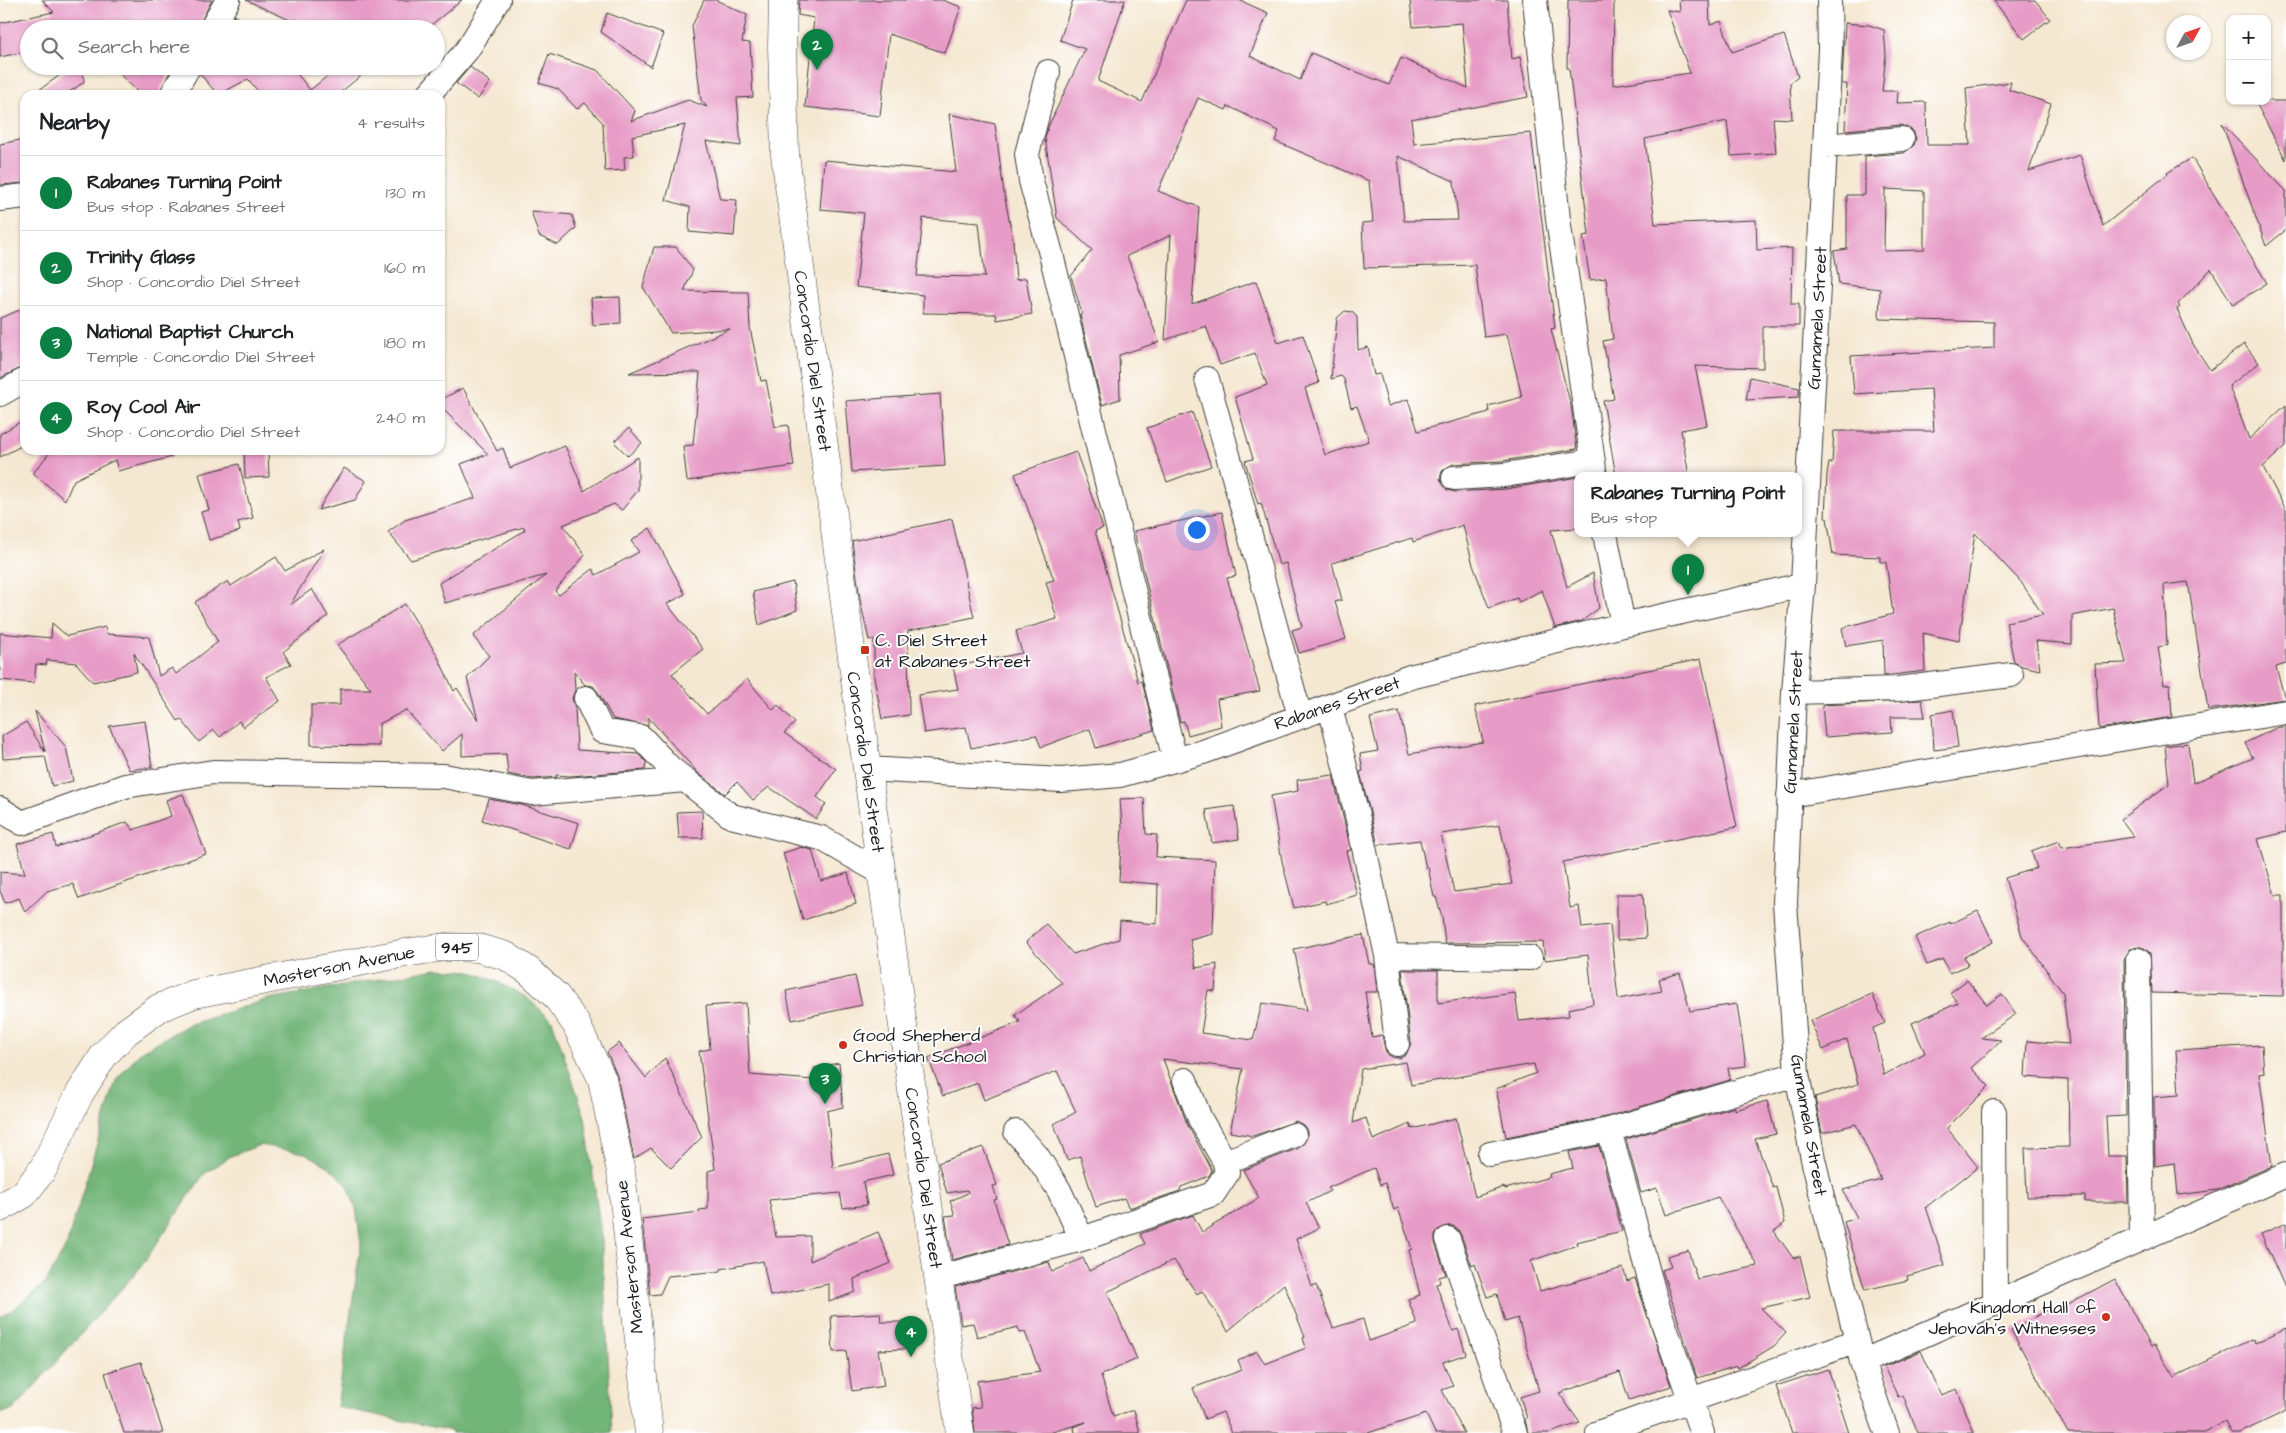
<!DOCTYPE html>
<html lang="en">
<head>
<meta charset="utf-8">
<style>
  body { margin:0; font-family:"Architects Daughter",sans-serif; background:#f6f6f6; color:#202124 }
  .controls { position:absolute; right:15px; top:15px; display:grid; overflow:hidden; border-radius:10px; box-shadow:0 1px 4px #0004 }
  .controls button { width:45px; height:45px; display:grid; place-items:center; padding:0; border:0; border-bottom:1px solid #e0e0e0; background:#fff; color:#202124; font:25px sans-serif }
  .compass { position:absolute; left:2166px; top:15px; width:45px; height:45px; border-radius:50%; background:#fff; box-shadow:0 1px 4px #0004; rotate:50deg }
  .you { position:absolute; left:1196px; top:529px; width:18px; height:18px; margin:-12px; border:4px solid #fff; border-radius:50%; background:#1a73e8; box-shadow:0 0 0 8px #1a73e833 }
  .badge { display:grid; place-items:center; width:32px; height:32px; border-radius:50%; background:#0b8043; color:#fff; font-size:16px; font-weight:700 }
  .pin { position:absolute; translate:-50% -41px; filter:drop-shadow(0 1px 2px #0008) }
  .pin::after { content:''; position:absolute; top:26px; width:18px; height:15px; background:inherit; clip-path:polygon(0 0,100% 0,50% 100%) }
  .popup { position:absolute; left:1574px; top:472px; width:228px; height:65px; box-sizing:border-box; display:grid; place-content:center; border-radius:10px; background:#fff; filter:drop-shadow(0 1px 4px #0005); font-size:16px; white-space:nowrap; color:#757577 }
  .popup b { font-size:19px; color:#202124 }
  .popup::after { content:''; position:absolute; left:50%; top:100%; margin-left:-10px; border:10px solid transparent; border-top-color:#fff }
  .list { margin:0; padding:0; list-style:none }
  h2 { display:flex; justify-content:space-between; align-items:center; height:65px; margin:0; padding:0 20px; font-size:21px }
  h2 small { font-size:16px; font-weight:400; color:#757577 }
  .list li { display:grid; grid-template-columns:32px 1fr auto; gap:15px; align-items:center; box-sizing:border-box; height:75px; padding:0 20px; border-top:1px solid #e0e0e0 }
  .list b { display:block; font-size:19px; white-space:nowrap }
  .list p { margin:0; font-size:16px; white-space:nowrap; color:#757577 }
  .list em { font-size:16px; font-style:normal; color:#757577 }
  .icon { flex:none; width:28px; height:28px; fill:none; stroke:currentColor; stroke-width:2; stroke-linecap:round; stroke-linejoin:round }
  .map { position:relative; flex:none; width:2286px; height:1433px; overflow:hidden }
  .search { position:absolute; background:#fff; box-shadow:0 1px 4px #0004; left:20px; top:20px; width:425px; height:55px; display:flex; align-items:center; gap:12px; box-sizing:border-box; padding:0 18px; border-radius:28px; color:#757577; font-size:19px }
  .panel { position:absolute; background:#fff; box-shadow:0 1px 4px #0004; left:20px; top:90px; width:425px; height:365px; border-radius:15px }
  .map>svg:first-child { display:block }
</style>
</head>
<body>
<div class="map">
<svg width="2286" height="1433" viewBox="0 0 2286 1433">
  <rect width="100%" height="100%" fill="#fff"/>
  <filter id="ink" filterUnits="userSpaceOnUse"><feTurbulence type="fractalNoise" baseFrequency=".02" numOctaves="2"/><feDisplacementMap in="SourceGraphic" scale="10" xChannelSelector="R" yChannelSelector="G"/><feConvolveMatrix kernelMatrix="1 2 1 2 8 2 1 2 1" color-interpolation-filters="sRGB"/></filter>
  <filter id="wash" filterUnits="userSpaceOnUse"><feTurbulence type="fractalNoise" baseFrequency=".0096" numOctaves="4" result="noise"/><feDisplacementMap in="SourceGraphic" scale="20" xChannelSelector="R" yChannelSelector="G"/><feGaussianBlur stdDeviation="1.12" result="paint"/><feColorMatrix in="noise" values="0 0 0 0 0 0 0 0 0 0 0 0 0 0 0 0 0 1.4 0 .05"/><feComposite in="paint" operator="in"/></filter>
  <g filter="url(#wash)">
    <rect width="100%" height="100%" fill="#f5e8d2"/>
    <path fill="#72b578" stroke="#47684a" d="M436,969L470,971L496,981L526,997L552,1020L585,1117L602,1241L612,1433H452V1431L337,1407L361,1244L356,1209L347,1184L328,1166L305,1153L260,1145L231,1156L204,1174L140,1268L14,1409L0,1414V1317L12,1310L46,1283L67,1244L116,1080L140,1052L188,1025L268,999Z"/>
    <g id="blocks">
      <path fill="#e79cc7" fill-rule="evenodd" d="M42,0H212L197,29H29V51L0,57V23L54,12Z
        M246,0H462L426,29H310L296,19L294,22Z
        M704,0H716L747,15L742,42L750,43L753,97L737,98L741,146L706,141L720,199L737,200L734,236L689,232L690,207L666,200L685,125L632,136L634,156L624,157L625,170L605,171L603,123L585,103L577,109L558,89L539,83L549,54L597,70L635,111L631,121L688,100L707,107L701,100L692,26Z
        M799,0H942L961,7L945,53L889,34L880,116L805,107L814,18L798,15Z
        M1073,0H1125L1098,81L1142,102L1186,0H1239L1268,13L1250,56L1300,80L1311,53L1389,85L1401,58L1468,88L1462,23L1413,27L1410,0H1507L1512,59L1520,57L1528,97L1411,119L1414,144L1531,133L1555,328L1551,329L1571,406L1577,449L1502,461L1453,464L1442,471L1440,479L1447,490L1455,492L1506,489L1578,477V528L1551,530L1567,587L1593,573L1599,608L1582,621L1555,628L1542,590L1519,602L1517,598L1489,608L1473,565L1463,525L1413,542L1412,538L1332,563L1342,600L1335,602L1346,639L1299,653L1292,630L1302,627L1286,563L1279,565L1261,503L1258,504L1245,461L1253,459L1235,397L1267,385L1255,353L1220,365L1206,326L1165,340L1171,235L1127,256L1159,342L1119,355L1120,399L1102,405L1080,315L1082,314L1071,276L1092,250L1057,218L1045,138L1048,127L1085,49L1060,40ZM1198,98L1226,110L1228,106L1279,131L1275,141L1369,181L1373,222L1362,223L1364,268L1475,265L1484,337L1507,334L1522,397L1488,406L1489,412L1418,431L1408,399L1388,406L1380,374L1374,375L1368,347L1358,350L1357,317L1352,312L1345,311L1337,318L1331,379L1341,376L1344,379L1351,408L1357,406L1369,441L1325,455L1305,388L1319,383L1303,335L1278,343L1256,281L1192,304L1199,207L1158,191ZM1398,156L1454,181L1458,220L1404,221Z
        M1568,0H1614L1613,85L1690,73L1667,10L1680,12L1679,0H1709L1710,25L1721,21L1732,52L1784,35L1798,77L1790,83L1792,119L1773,118L1776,153L1731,156L1727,121L1645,139L1655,224L1756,220L1757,250L1792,248L1791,304H1799V326H1763V368L1695,366L1707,425L1681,430L1689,476H1616L1603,401L1614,399L1603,341L1613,339L1606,278L1590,280L1583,236L1589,235L1569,68H1567Z
        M1993,0H2035L2050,19L2024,39Z
        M607,13L663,34L651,67L601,32Z
        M235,15L247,29H227Z
        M1845,23L1869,25L1884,30L1886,55L1882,91H1898L1897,103L1926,102L1927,145H1970L1966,88L2011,82L2009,90L2051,104L2029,171L2080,155L2103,226L2168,174L2167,173L2192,158L2267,283L2233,305L2211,269L2178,304L2180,307L2177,309L2193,344L2210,370L2244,344L2259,363L2229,386L2249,439L2286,405V446L2263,467L2286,510V664L2276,667L2285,699L2208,710L2188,582L2164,585L2167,645L2158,647L2164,685L2170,684L2172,717L2099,729L2095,664L2126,663L2113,608L2072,616V644L2036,641L2040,670L2022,666L2014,662L2006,622L2043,615L2021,582L1975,533L1959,641L1923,633L1925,671L1884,676L1883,640L1846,646L1842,628L1893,614L1886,562H1880V557L1833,555L1827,518H1825L1827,475L1829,463H1832L1834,431H1934L1931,389L1854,394L1851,356L1994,348V322L1879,319L1880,289L1839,284L1834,251L1847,249V195H1865V156L1904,153L1914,145L1916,138L1913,131L1901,125L1845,130L1847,84H1842ZM1885,189L1924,191V250L1884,251Z
        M73,66H83L84,82L65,95H32Z
        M111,66H173L158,95H141Z
        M203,66H291L310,90L340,66H373L337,95H261L248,79L218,95L200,74Z
        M470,67L490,82L478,99L456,83Z
        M2255,101H2286V160Z
        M949,114L995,124L1004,193L1013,240L1016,280L1026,278L1032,314L997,320L996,314L923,313V295L856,287L864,213L820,209L824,160L956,172ZM923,218L979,223L985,277L917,276Z
        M2222,123L2286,191V230L2266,246Z
        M25,139V183L0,185V144Z
        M531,211L572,215L576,228L558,245L539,236Z
        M654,247H676L693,270L684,291L748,292L750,328L761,381L766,380L775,427L788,425L794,466L687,481L683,446L693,445L700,372L629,373L730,329L671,333L643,287Z
        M620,297L621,323L593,325L591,298Z
        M25,308V366L0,378V318Z
        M1750,377L1799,388V397L1746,400Z
        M463,388L497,451L503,448L510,468L565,446L584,491L638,457V490L622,510L614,504L563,525L585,555L555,591L559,595L593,569L596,575L639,552L631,541L650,528L685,594L667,604L703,649L672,674L707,714L747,679L773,710L778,705L795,723L784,733L836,769L817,797L826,804L816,819L769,787L753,800L737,782L725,794L698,773L648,717V726L613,719L598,692L593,686L585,685L574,671L575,690L572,698L575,708L577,750L638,754L646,762L645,770L571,776L556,775L557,777L533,779L508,774L506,754L462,756V734L442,751L406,710L379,724V746L311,745V705H340V689H371L337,645L405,604L437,655L454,691L457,688L478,720L467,678L489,656L473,636L546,575L445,603L439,583L525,530L524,527L411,560L388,532L405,520L475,498L461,464L488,454L440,406V400Z
        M940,394L945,466L852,472L846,401Z
        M1192,412L1211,466L1167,482L1147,428Z
        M25,419V444L0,457V434Z
        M629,428L642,443L628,456L614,442Z
        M52,450H171L172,457L118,471L115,460L74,480L65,500L33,473Z
        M244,450H268L269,477L245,478Z
        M1076,452L1103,528L1095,531L1138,682L1142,681L1154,730L1096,748L1090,729L1041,747L1036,735L971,748L966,727L924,733L918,695L958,689L953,667L1022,653L1016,631L1057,619L1046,582L1054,580L1015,474Z
        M239,464L253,518L238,522L240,531L209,540L201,512L209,510L199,474Z
        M344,468L366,481L355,500L318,510Z
        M1222,512L1236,576L1227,578L1260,691L1217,699L1221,726L1188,735L1184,721L1180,722L1134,531Z
        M952,519L974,617L908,631L909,715L882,719L874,677V639L869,640L861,605L852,541Z
        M324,549L290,605L312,589L328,616L283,652L291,664L266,677L280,701L243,727L239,721L220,737L214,730L199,742L181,719L178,721L134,653L137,672L93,682L76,663L47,660L46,665L36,664L34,683L0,680V633L51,638L52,623L67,636L105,627L107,634L149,637L159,676L172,668L176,674L218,642L195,602L228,581L231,586L276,557L285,571Z
        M793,582L797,610L759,625L753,592Z
        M1701,659L1737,827L1563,862L1570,908L1579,906L1582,928L1610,925L1618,999L1662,991L1659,979L1680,973L1690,1011L1737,1004L1746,1066L1728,1068L1730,1080L1606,1117L1506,1137L1496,1089L1536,1073L1534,1064L1411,1085L1406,1062L1361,1069L1353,1123L1366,1118L1373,1140L1410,1124L1412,1129L1456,1118L1475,1197L1504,1187L1505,1189L1550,1177L1549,1174L1573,1168L1569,1152L1599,1146L1622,1231L1576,1242L1577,1245L1531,1261L1540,1291L1623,1268L1627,1281L1635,1278L1671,1386L1629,1400L1620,1372L1559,1393L1580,1423L1549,1433H1528L1525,1419L1527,1418L1520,1397L1539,1391L1518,1318L1505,1322L1497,1294L1487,1297L1475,1264L1472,1266L1461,1235L1457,1228L1450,1225L1438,1230L1435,1236V1243L1446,1275L1439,1277L1440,1283L1436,1284L1453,1331L1458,1329L1466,1354L1443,1362L1453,1386L1442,1390L1464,1433H1435L1426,1414L1368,1433H1232L1223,1412L1205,1419L1193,1388L1242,1370L1238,1360L1257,1351L1265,1364L1306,1348L1303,1338L1305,1337L1284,1284L1228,1331L1202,1291L1197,1294L1174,1260L1107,1292L1137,1359L1101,1375L1113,1416L1134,1410L1140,1433H1075L1074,1427L1086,1422L1049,1433H975L972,1408L981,1407L977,1381L1040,1372L1025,1332L1019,1333L1018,1327L977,1337L973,1323L961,1325L955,1287L1049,1262L1052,1272L1083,1258L1089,1271L1145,1244L1140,1234L1193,1215L1202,1232L1259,1198L1243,1170L1299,1148L1307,1138V1130L1303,1125L1296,1121L1253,1136L1230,1132L1243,1069L1163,1059L1187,1124L1212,1170L1209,1176L1181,1187L1180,1191L1129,1208L1124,1198L1096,1207L1080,1156L1067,1160L1054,1124L1076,1112L1057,1071L984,1100L978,1083L943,1096L928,1058L1020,1022L1015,1015L1062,983L1026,942L1046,924L1073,954L1119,939L1120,921L1157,924L1158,884L1119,881L1122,827L1120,799L1144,798L1146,834L1157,835L1156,857L1215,860L1213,934L1190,940L1196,968L1217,964L1215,991L1208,990L1201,1033L1253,1040L1262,1003L1307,1010L1294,949L1363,935L1369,964H1374L1377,992H1365L1372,1037L1382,1035L1386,1053L1392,1057L1399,1058L1406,1055L1411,1043L1402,970H1438V1003L1515,993L1519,1021L1569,1016L1568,1009L1593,1004L1588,955L1545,960L1543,942L1445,943L1442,917L1436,897H1434L1428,867L1426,868L1420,840L1378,845L1360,772L1363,771L1360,754L1378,751L1370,718L1399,711L1409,754L1483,742L1475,706ZM1500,825L1512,884L1454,892L1441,834ZM1374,1168L1380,1185L1385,1183L1394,1210L1398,1208L1412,1249L1409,1250L1420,1295L1408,1299L1417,1324L1369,1341L1363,1319L1333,1328L1316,1285L1312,1287L1296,1239L1319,1228L1306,1203L1330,1191L1328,1188Z
        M1922,700L1925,717H1891L1892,732L1825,737L1822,705Z
        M1953,710L1958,747L1934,750L1932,714Z
        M35,711L66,747L73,781L52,786L45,756L3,759L2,736L26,722L45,752Z
        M145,721L152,767L129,770L109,726Z
        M2286,726V832L2258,839L2275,895H2283V996L2152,993L2150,953L2144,948L2137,946L2131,948L2124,960L2126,1116L2106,1117L2108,1156H2127L2128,1202H2085V1196L2027,1197L2025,1148L2069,1147L2068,1080L2025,1077L2027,1041L2069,1044L2063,993L2022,936L2005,878L2037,868L2031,851L2059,841L2062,848L2134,837L2121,819L2169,784L2165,746L2188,743L2193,783L2253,758L2245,743L2276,728Z
        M1333,775L1351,850L1346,851L1357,895L1326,904L1325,901L1294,908L1282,861L1271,796L1298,791L1297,780Z
        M183,794L206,854L79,899L73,884L47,891L25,912L19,898L5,903L0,891V872L25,874L17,844L53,834L56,847L127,822L133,830L171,816L166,800Z
        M489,799L522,805L579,823L571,849L482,820Z
        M1234,806L1239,839L1212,843L1206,810Z
        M702,811L703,838H679L677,812Z
        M802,847L812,850L821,881L848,873L856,904L803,920L783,853Z
        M1617,894H1643L1646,938L1617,940Z
        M1978,911L1993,942L1964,957L1968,965L1949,973L1943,959L1927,965L1915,937L1950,922V924Z
        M855,976L862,1005L792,1020L786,991Z
        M1967,980L1987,1005L2002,994L2016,1014L1981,1038L2001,1040L1971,1068L1989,1086L1947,1128L1978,1167L1926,1207L1945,1265L1907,1276L1908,1280L1865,1290L1844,1222L1857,1218L1843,1190L1881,1180L1856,1124L1822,1133L1815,1097L1858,1084L1847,1039L1823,1050L1810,1021L1872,994L1885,1023L1873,1028L1884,1075L1925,1053L1912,1023L1958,1003L1950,993Z
        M746,1003L750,1075L814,1080V1068L839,1063L843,1107L827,1111L833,1168L888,1154L893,1175L863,1182L867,1205L843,1208L840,1193L769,1200L776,1237L810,1236V1261L878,1232L891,1263L854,1279L855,1292L829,1302V1284L770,1296L763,1261L721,1269V1271L668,1276L660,1294L650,1295L642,1219L700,1212L699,1210L708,1209V1171L715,1169L699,1051L710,1049L706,1006Z
        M619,1043L646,1078L665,1058L702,1137L671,1168L651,1148L634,1159L617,1076L607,1052Z
        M2262,1045L2264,1073L2259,1074L2272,1166L2217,1190L2178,1195L2175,1163L2155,1166L2154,1097L2179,1095L2176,1050Z
        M1767,1101L1776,1134L1755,1139L1773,1188L1776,1187L1785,1223L1774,1231L1793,1258L1800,1256L1810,1297L1761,1308L1786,1333L1774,1346L1738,1368L1737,1366L1697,1378L1662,1270L1671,1267L1667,1256L1688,1250L1697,1279L1758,1266L1718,1197L1666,1215L1657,1188L1641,1193L1626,1139L1735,1107V1110Z
        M983,1147L997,1185L993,1186L997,1199L994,1200L1008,1245L952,1260L945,1216L955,1215L950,1201L968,1193L967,1190L947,1193L938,1163Z
        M2286,1223V1290L2261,1234Z
        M2115,1279L2151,1347L2154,1345L2174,1377L2253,1339L2255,1343L2286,1328V1411L2240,1433H2231L2225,1421L2205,1433H2068L2011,1330L2051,1308L2053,1312Z
        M880,1313L881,1322H905L906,1349L878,1350L884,1386L852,1391L846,1351L833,1352L831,1316Z
        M1921,1351L1941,1395L1957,1389L1974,1433H1918L1903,1395L1898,1397L1884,1367Z
        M141,1362L163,1433H124L105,1373Z
        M1828,1369L1849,1433H1792L1776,1386Z"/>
    </g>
  </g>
  <g filter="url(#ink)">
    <use href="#blocks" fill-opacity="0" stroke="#3d3b37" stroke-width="1"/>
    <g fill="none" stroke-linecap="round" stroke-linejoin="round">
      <defs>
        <path id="minor" d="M1535,0L1558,219L1595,476
          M1829,0L1830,49L1825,146L1803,585L1794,692L1785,903L1797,1074L1813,1159L1862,1362L1887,1433
          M211,29L228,0
          M1048,72L1027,154L1031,181L1051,254L1175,760
          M172,95L189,66
          M428,95L467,50L498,0
          M1825,146L1902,139
          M0,199L25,196
          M1207,379L1300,716
          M0,394L25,380
          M1454,478L1504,475L1592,461
          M1605,534L1623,625
          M1794,692L1898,689L2011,675
          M586,698L602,731L641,737L670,768L731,816L821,838L882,873
          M1330,707L1358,819L1387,956L1397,1044
          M867,769L1061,780L1120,775L1203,752L1410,677L1623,625L1803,585
          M1789,795C1955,768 2120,738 2286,712
          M0,809L22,823L125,786L213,772L444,776L532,793L686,780
          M1387,956L1530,958
          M2138,960L2142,1237
          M1994,1112L1995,1304
          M1016,1132L1037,1156L1059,1190L1082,1239
          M1490,1154L1609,1130
          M1225,1162L1294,1135
          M1448,1239L1515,1433
          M937,1278L1082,1239L1213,1194L1227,1173L1225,1162L1200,1119L1185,1080
          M1862,1362L2286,1175
          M1598,1433L1857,1341
          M1702,1433L1657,1305L1609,1130L1797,1074"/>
        <path id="secondary" d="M783,0L782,46L785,155L867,769L960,1433"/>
        <path id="primary" d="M0,1208L24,1194L43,1169L80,1093L104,1055L126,1032L159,1008L194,994L405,953L445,947L478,948L506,956L529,971L556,996L576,1024L602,1079L621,1172L649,1433"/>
      </defs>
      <use href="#minor" stroke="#3d3b37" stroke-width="26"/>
      <use href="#secondary" stroke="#3d3b37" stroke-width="29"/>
      <use href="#primary" stroke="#3d3b37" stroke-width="29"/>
      <use href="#minor" stroke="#fff" stroke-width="24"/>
      <use href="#secondary" stroke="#fff" stroke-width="28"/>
      <use href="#primary" stroke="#fff" stroke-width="28"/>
    </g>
  </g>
  <g fill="#c8321e" stroke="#fff" stroke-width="2">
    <rect x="860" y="645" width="10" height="10" rx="2.5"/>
    <circle cx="843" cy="1045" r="5"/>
    <circle cx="2106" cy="1317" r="5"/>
  </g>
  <g text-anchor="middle" stroke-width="4" stroke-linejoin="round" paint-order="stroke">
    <rect fill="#fff" stroke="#606060" stroke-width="1" x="436" y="933.5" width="42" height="27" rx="4"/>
    <g font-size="16" font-weight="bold" fill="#1c1c1c">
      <text x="457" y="953">945</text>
    </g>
    <g font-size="18" fill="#1c1c1c" stroke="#fff">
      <text transform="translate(1817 318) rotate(-87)" y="6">Gumamela Street</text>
      <text transform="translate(813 361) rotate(82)" y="6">Concordio Diel Street</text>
      <text transform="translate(1337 703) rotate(-19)" y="6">Rabanes Street</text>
      <text transform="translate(1793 722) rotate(-87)" y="6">Gumamela Street</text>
      <text transform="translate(866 762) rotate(82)" y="6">Concordio Diel Street</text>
      <text transform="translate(339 966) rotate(-11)" y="6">Masterson Avenue</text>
      <text transform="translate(1809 1125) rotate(80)" y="6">Gumamela Street</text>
      <text transform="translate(924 1178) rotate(82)" y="6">Concordio Diel Street</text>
      <text transform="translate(629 1257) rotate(-96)" y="6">Masterson Avenue</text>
    </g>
    <g font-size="18" fill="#1c1c1c" stroke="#fff" text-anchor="start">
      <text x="875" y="646">C. Diel Street<tspan x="875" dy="21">at Rabanes Street</tspan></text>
      <text x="853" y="1041">Good Shepherd<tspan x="853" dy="21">Christian School</tspan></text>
      <text x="2096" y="1313" text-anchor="end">Kingdom Hall of<tspan x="2096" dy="21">Jehovah's Witnesses</tspan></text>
    </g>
  </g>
</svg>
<div class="controls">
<button>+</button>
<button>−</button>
</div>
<svg class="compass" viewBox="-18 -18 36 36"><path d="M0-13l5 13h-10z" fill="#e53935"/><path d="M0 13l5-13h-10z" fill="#757577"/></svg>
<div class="you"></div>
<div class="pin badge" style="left:1688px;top:595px">1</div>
<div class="popup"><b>Rabanes Turning Point</b>Bus stop</div>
<div class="pin badge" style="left:817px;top:70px">2</div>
<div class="pin badge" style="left:825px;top:1104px">3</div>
<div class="pin badge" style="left:911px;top:1357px">4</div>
<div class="search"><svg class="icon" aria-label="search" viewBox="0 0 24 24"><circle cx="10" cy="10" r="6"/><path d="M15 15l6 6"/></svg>Search here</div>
<section class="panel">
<h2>Nearby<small>4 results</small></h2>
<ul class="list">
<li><span class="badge">1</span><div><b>Rabanes Turning Point</b><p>Bus stop · Rabanes Street</p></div><em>130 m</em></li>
<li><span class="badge">2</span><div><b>Trinity Glass</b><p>Shop · Concordio Diel Street</p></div><em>160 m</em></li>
<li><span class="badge">3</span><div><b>National Baptist Church</b><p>Temple · Concordio Diel Street</p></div><em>180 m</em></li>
<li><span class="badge">4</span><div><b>Roy Cool Air</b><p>Shop · Concordio Diel Street</p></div><em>240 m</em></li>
</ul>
</section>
</div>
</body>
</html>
